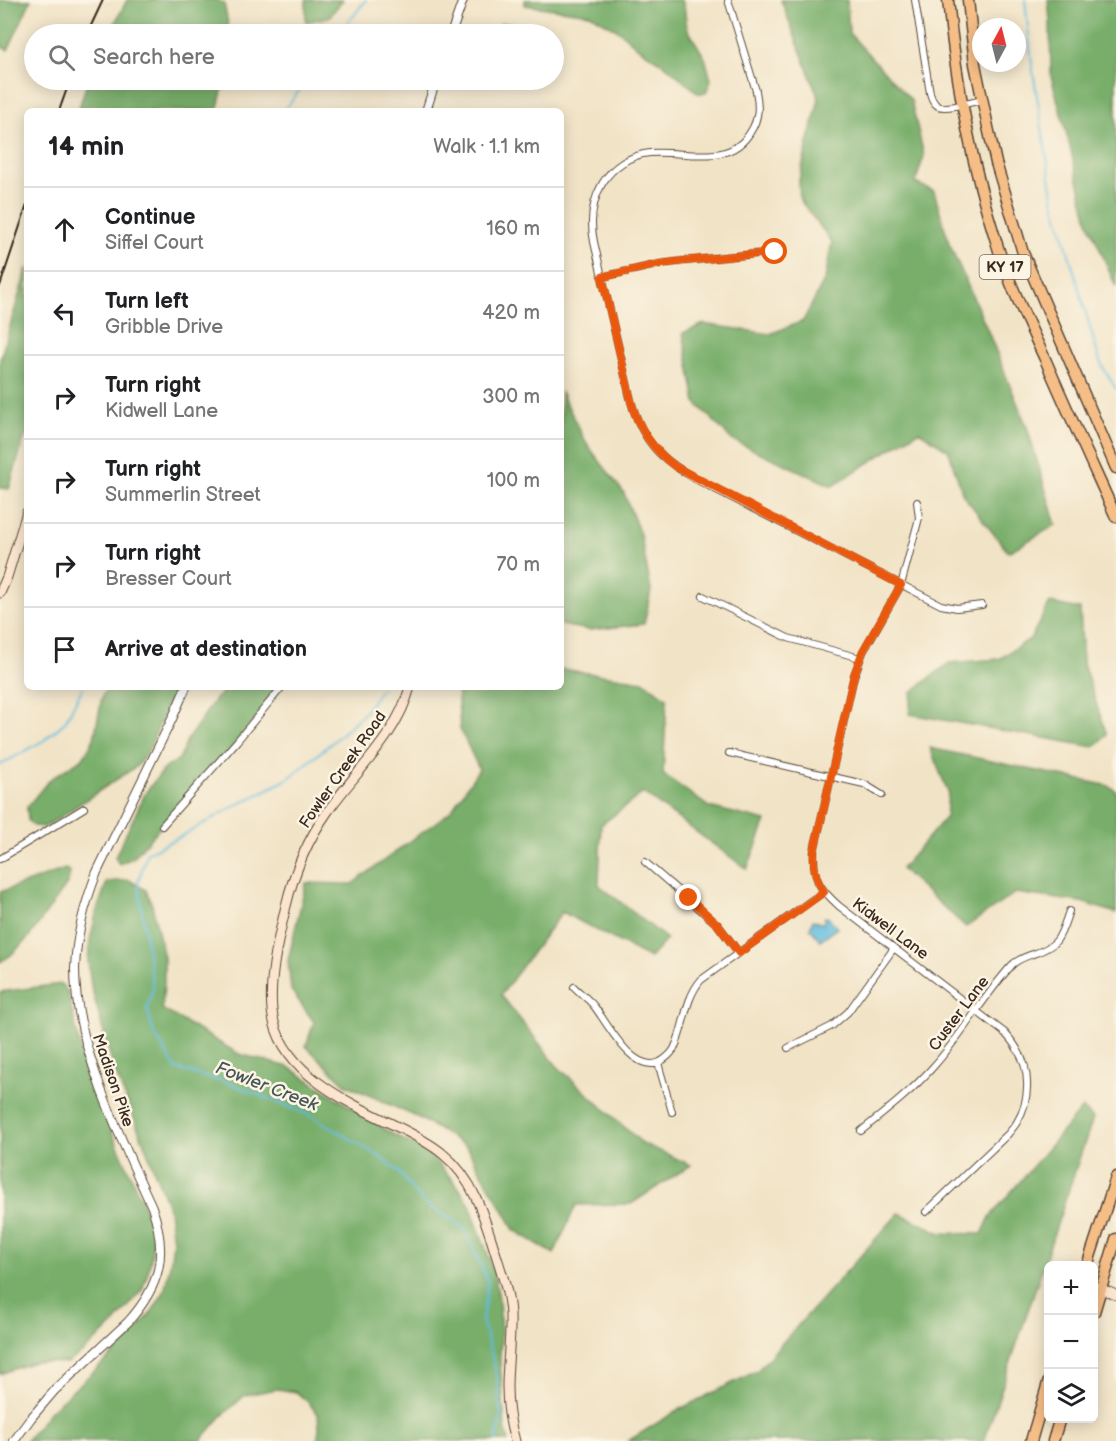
<!DOCTYPE html>
<html lang="en">
<head>
<meta charset="utf-8">
<style>
  body { margin:0; font-family:"Balsamiq Sans",sans-serif; background:#f6f6f6; color:#202124 }
  .controls { position:absolute; right:18px; bottom:18px; display:grid; overflow:hidden; border-radius:9px; box-shadow:0 3px 15px #0003 }
  .controls button { width:54px; height:54px; display:grid; place-items:center; padding:0; border:0; border-bottom:2px solid #e0e0e0; background:#fff; color:#202124; font:30px sans-serif }
  .compass { position:absolute; left:972px; top:18px; width:54px; height:54px; border-radius:50%; background:#fff; box-shadow:0 3px 15px #0003; rotate:7deg }
  .stop { position:absolute; width:18px; height:18px; margin:-14px; border:4px solid #ea580c; border-radius:50%; background:#fff }
  .stop.end { background:#ea580c; border-color:#fff; box-shadow:0 2px 6px #0008 }
  .list { margin:0; padding:0; list-style:none }
  h2 { display:flex; justify-content:space-between; align-items:center; height:78px; margin:0; padding:0 24px; font-size:26px }
  h2 small { font-size:20px; font-weight:400; color:#757577 }
  .list li { display:grid; grid-template-columns:39px 1fr auto; gap:18px; align-items:center; box-sizing:border-box; height:84px; padding:0 24px; border-top:2px solid #e0e0e0 }
  .list b { display:block; font-size:22px; white-space:nowrap }
  .list p { margin:0; font-size:20px; white-space:nowrap; color:#757577 }
  .list em { font-size:20px; font-style:normal; color:#757577 }
  .icon { flex:none; width:33px; height:33px; fill:none; stroke:currentColor; stroke-width:2; stroke-linecap:round; stroke-linejoin:round }
  .map { position:relative; flex:none; width:1116px; height:1441px; overflow:hidden }
  .search { position:absolute; background:#fff; box-shadow:0 3px 15px #0003; left:24px; top:24px; width:540px; height:66px; display:flex; align-items:center; gap:15px; box-sizing:border-box; padding:0 21px; border-radius:33px; color:#757577; font-size:22px }
  .panel { position:absolute; background:#fff; box-shadow:0 3px 15px #0003; left:24px; top:108px; width:540px; height:582px; border-radius:9px }
  .map>svg:first-child { display:block }
</style>
</head>
<body>
<div class="map">
<svg width="1116" height="1441" viewBox="0 0 1116 1441">
  <rect width="100%" height="100%" fill="#fcf5e5"/>
  <filter id="ink" filterUnits="userSpaceOnUse"><feTurbulence type="fractalNoise" baseFrequency=".0167" numOctaves="2"/><feDisplacementMap in="SourceGraphic" scale="12" xChannelSelector="R" yChannelSelector="G"/><feConvolveMatrix kernelMatrix="1 2 1 2 8 2 1 2 1" color-interpolation-filters="sRGB"/></filter>
  <filter id="wash" filterUnits="userSpaceOnUse"><feTurbulence type="fractalNoise" baseFrequency=".008" numOctaves="4" result="noise"/><feDisplacementMap in="SourceGraphic" scale="24" xChannelSelector="R" yChannelSelector="G"/><feGaussianBlur stdDeviation="1.35" result="paint"/><feColorMatrix in="noise" values="0 0 0 0 0 0 0 0 0 0 0 0 0 0 0 0 0 1.4 0 .05"/><feComposite in="paint" operator="in"/></filter>
  <g filter="url(#wash)">
    <rect width="100%" height="100%" fill="#f1e3c6"/>
    <path fill="#78ae6b" stroke="#5a6c44" stroke-width="1.5" d="M0,0H31L8,50L0,46Z
      M127,0H216L224,3L230,34H109Z
      M306,0H343L329,17L306,22Z
      M525,0H681L684,5L687,28L705,58L711,80L706,93H698L665,65L637,47L618,30L590,14L525,5Z
      M781,0H847L849,33L869,55L911,100L924,156L915,183L934,191L949,243L987,329L1027,427L1056,525L1008,552L963,495L948,450L919,431L832,486L732,440L696,403L683,333L704,324L770,334L803,321L825,279L832,242L800,200L799,180L819,99Z
      M1048,0H1116V287L1088,221L1069,143L1051,76L1050,21Z
      M88,80H225L217,111H78Z
      M27,268V435L24,439L9,489L0,488V360Z
      M561,392L586,443L624,493L641,537L651,590L644,624L590,630L561,625Z
      M1050,603L1080,609L1083,664L1107,735L1094,747L909,714L912,692L949,663L999,659L1030,639Z
      M561,669L643,681L667,698L663,774L709,807L766,821L747,869L643,793L601,825L599,885L667,939L650,958L562,912L501,995L557,1066L642,1143L691,1165L631,1204L576,1205L554,1254L514,1230L508,1218L466,1146L421,1119L345,1084L306,1046L314,1022L291,990L288,960L306,883L352,884L451,811L479,769L460,729L457,687H561Z
      M107,687H176L148,751L137,766L45,827L34,826L28,821L27,807L49,780L83,758L94,739L102,697Z
      M229,687H282L237,741L133,858L119,864L115,857L146,792L163,770L180,758L187,740L216,698Z
      M930,748L1109,786L1116,791V913L1081,902L1015,893L966,927L901,869L946,817L948,792Z
      M65,869L70,872L68,883L29,937L10,956L0,962V892Z
      M129,880L146,890L152,905L164,958V984L162,1009L239,1054L289,1067L389,1132L419,1148L432,1157L457,1185L470,1205L494,1272L499,1299L501,1335L500,1360L505,1428L509,1441H317L319,1428L318,1415L309,1403L296,1392L277,1389L245,1395L220,1418L202,1439V1441H26L50,1411L122,1346L151,1313L164,1292L170,1265L173,1241L169,1210L144,1143L113,1067L91,986L88,961L90,940L97,910L107,882Z
      M61,984L68,992L80,1047L106,1118L147,1213L153,1232L152,1253L148,1273L142,1290L113,1325L83,1352L67,1363L34,1362L0,1374V992Z
      M1082,1108L1093,1118L984,1441H628L680,1409L757,1371L899,1213L941,1233L982,1234L990,1217Z"/>
    <path fill="#60bbde" stroke="#4e727e" stroke-width="1.5" d="M501,23H511L518,32L517,34H494Z
      M825,917L829,918L837,928L820,940L810,928L813,920L823,924Z"/>
    <g fill="none" stroke-linecap="round" stroke-linejoin="round">
      <path stroke="#60bbde" stroke-width="2" d="M1025,0L1032,65L1054,202L1100,362L1116,389
        M339,34L366,0
        M284,111L307,80
        M382,687L365,712L335,740L288,779L231,808L184,835L147,853L138,882L153,988L147,1009L154,1033L176,1069L229,1083L312,1116L377,1155L397,1170L422,1201L464,1228L488,1281L482,1320L497,1375L501,1417L496,1441
        M0,765L43,741L65,722L83,687"/>
    </g>
  </g>
  <g filter="url(#ink)">
    <g fill="none" stroke-linecap="round" stroke-linejoin="round">
      <defs>
        <path id="minor" d="M728,0L756,91C759,106 759,118 751,131C730,168 685,150 650,153C630,155 612,167 602,184C591,203 590,222 594,242L631,401C643,444 662,460 699,481L941,605L957,608L982,605
          M915,0L930,93C931,97 933,103 938,106C945,110 973,102 982,100
          M602,277L660,264L684,261L775,252
          M917,502L919,518L901,585L863,652L854,676L814,851C813,880 818,887 839,906L1005,1033C1009,1038 1014,1043 1017,1049C1031,1070 1030,1101 1017,1122C1015,1126 1011,1130 1008,1134L926,1212
          M703,596L788,638L860,658
          M729,753L864,784L882,795
          M162,826L237,741L282,687
          M0,859L84,808
          M645,862L718,925L739,953
          M574,987C580,993 588,999 594,1006C608,1024 633,1075 660,1062C665,1059 671,1054 674,1049C685,1027 684,1000 701,980L823,892
          M788,1048L832,1026L848,1012L894,948
          M658,1063L672,1112
          M861,1131C886,1111 911,1092 933,1067C962,1035 983,997 1012,965C1018,959 1025,957 1033,954C1060,945 1060,937 1069,911"/>
        <path id="tertiary" d="M451,34L463,0
          M426,111L436,80
          M14,1441L31,1418L55,1390L128,1322C161,1285 168,1254 152,1207C134,1168 116,1129 101,1089C87,1050 75,1011 75,969C76,935 85,903 97,872L172,719L186,687"/>
        <path id="secondary" d="M0,593L7,577L27,512
          M410,687C397,736 356,771 328,811C308,839 294,872 286,906C278,939 266,989 274,1022C287,1075 349,1103 394,1125C431,1143 458,1158 476,1198C483,1213 488,1229 493,1245C500,1268 509,1291 510,1315C511,1339 507,1363 507,1387C507,1405 510,1424 515,1441
          M1094,1286L1116,1295"/>
        <path id="primary" d="M948,0C956,82 971,163 996,241C1008,282 1027,320 1045,359C1068,412 1092,464 1116,517
          M968,0L975,64L988,127L996,163L1023,253L1116,468
          M1087,1266L1116,1177
          M1094,1312L1116,1239
          M1031,1441L1048,1383
          M1053,1441L1060,1418"/>
      </defs>
      <use href="#minor" stroke="#564637" stroke-width="8"/>
      <use href="#tertiary" stroke="#564637" stroke-width="10"/>
      <use href="#secondary" stroke="#564637" stroke-width="11"/>
      <use href="#primary" stroke="#564637" stroke-width="13"/>
      <use href="#minor" stroke="#fff" stroke-width="6"/>
      <use href="#tertiary" stroke="#fff" stroke-width="8"/>
      <use href="#secondary" stroke="#fbe5cf" stroke-width="9"/>
      <use href="#primary" stroke="#f6be87" stroke-width="10"/>
      <path stroke="#3b2a1e" stroke-width="2" d="M87,34L103,0
        M59,111L70,80
        M0,286L27,205"/>
    </g>
  </g>
  <g fill="none" stroke-linecap="round" stroke-linejoin="round" filter="url(#ink)">
    <path stroke="#ea580c" stroke-width="8" d="M689,898L718,925L739,953L824,892C815,878 813,867 814,851L854,675L863,651L901,585L676,467C653,450 638,429 631,401L602,277L660,264L684,261L775,252"/>
  </g>
  <g text-anchor="middle" stroke-width="5" stroke-linejoin="round" paint-order="stroke">
    <rect fill="#fcf5e5" stroke="#75675a" stroke-width="1.5" x="979.5" y="255" width="51" height="24" rx="4.5"/>
    <g font-size="15" font-weight="bold" fill="#3b2a1e">
      <text x="1005" y="272">KY 17</text>
    </g>
    <g font-size="16" fill="#3b2a1e" stroke="#fcf5e5">
      <text transform="translate(342 769) rotate(-55)" y="6">Fowler Creek Road</text>
      <text transform="translate(891 928) rotate(37)" y="6">Kidwell Lane</text>
      <text transform="translate(958 1013) rotate(-53)" y="6">Custer Lane</text>
      <text transform="translate(114 1080) rotate(71)" y="6">Madison Pike</text>
    </g>
    <g font-size="18" font-style="italic" fill="#465658" stroke="#fcf5e5">
      <text transform="translate(267 1086) rotate(21)" y="6">Fowler Creek</text>
    </g>
  </g>
</svg>
<div class="controls">
<button>+</button>
<button>−</button>
<button><svg class="icon" aria-label="layers" viewBox="0 0 24 24"><path d="M12 4l9 5-9 5-9-5zM3 14l9 5 9-5"/></svg></button>
</div>
<svg class="compass" viewBox="-18 -18 36 36"><path d="M0-13l5 13h-10z" fill="#e53935"/><path d="M0 13l5-13h-10z" fill="#757577"/></svg>
<div class="stop" style="left:775px;top:252px"></div>
<div class="stop end" style="left:689px;top:898px"></div>
<div class="search"><svg class="icon" aria-label="search" viewBox="0 0 24 24"><circle cx="10" cy="10" r="6"/><path d="M15 15l6 6"/></svg>Search here</div>
<section class="panel">
<h2>14 min<small>Walk · 1.1 km</small></h2>
<ul class="list">
<li><svg class="icon" aria-label="ahead" viewBox="0 0 24 24"><path d="M12 20V5M6 11l6-6 6 6"/></svg><div><b>Continue</b><p>Siffel Court</p></div><em>160 m</em></li>
<li><svg class="icon" aria-label="left" viewBox="0 0 24 24"><path d="M17 20v-9H6M10 6l-5 5 5 5"/></svg><div><b>Turn left</b><p>Gribble Drive</p></div><em>420 m</em></li>
<li><svg class="icon" aria-label="right" viewBox="0 0 24 24"><path d="M7 20v-9h11M14 6l5 5-5 5"/></svg><div><b>Turn right</b><p>Kidwell Lane</p></div><em>300 m</em></li>
<li><svg class="icon" aria-label="right" viewBox="0 0 24 24"><path d="M7 20v-9h11M14 6l5 5-5 5"/></svg><div><b>Turn right</b><p>Summerlin Street</p></div><em>100 m</em></li>
<li><svg class="icon" aria-label="right" viewBox="0 0 24 24"><path d="M7 20v-9h11M14 6l5 5-5 5"/></svg><div><b>Turn right</b><p>Bresser Court</p></div><em>70 m</em></li>
<li><svg class="icon" aria-label="arrive" viewBox="0 0 24 24"><path d="M6 21V4h12l-3 4 3 4H6"/></svg><div><b>Arrive at destination</b></div></li>
</ul>
</section>
</div>
</body>
</html>
